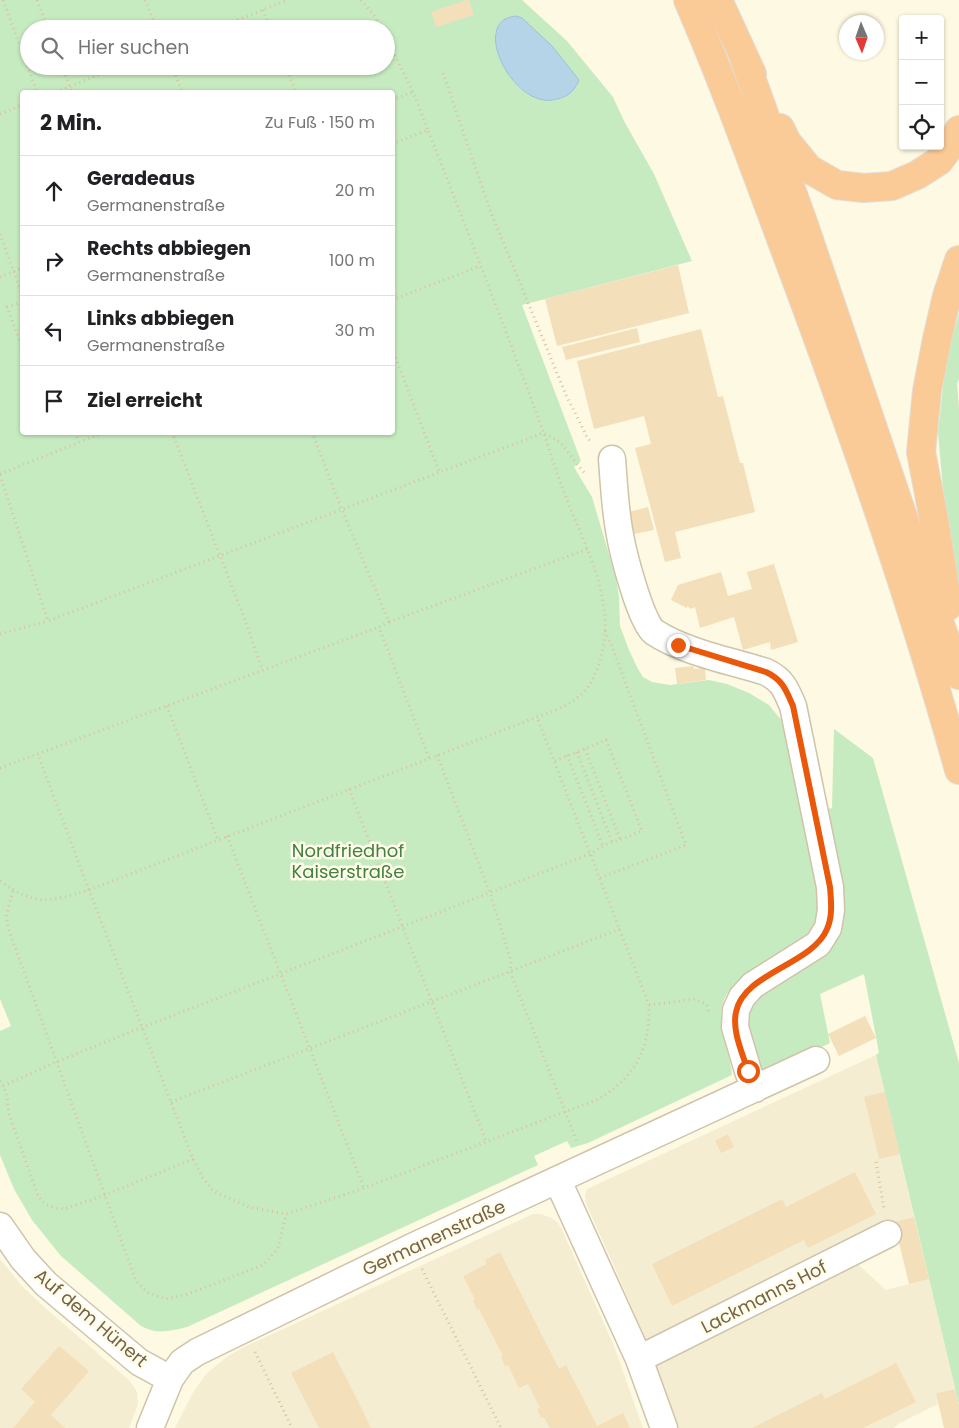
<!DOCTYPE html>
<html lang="de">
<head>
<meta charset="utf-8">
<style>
  body { margin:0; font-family:Poppins,sans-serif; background:#f6f6f6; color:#202124 }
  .controls { position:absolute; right:15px; top:15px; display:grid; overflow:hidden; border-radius:5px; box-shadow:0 1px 4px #0004 }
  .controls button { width:45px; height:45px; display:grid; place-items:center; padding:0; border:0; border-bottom:1px solid #e0e0e0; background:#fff; color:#202124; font:25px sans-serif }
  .compass { position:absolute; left:839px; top:15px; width:45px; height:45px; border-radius:50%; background:#fff; box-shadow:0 1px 4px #0004; rotate:178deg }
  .stop { position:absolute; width:15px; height:15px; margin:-11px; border:4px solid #ea580c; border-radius:50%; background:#fff }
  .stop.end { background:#ea580c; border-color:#fff; box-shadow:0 1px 5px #0008 }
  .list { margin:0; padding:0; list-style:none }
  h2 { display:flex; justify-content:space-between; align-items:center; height:65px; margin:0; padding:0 20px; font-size:21px }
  h2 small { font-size:16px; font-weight:400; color:#757577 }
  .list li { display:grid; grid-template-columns:32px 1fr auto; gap:15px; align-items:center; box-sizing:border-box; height:70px; padding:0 20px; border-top:1px solid #e0e0e0 }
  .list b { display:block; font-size:19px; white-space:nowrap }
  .list p { margin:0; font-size:16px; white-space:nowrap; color:#757577 }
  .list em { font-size:16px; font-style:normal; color:#757577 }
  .icon { flex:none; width:28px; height:28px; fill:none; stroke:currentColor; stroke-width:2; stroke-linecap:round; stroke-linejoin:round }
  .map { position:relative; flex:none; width:959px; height:1428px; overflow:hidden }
  .search { position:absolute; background:#fff; box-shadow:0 1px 4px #0004; left:20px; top:20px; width:375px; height:55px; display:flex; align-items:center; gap:12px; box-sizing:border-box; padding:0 18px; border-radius:28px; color:#757577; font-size:19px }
  .panel { position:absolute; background:#fff; box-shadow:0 1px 4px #0004; left:20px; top:90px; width:375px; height:345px; border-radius:5px }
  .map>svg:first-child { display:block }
</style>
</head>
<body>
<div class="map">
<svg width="959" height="1428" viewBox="0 0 959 1428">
  <rect width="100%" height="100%" fill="#fdf9e3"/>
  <path fill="#f5edd1" d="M876,1055L914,1217L894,1222L648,1346L615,1268L587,1206L585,1196L587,1189Z
    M533,1214H541L552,1218L558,1223L562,1230L614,1346L643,1428H175L194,1391L207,1373L228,1356L244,1347Z
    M0,1259L21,1285L44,1307L130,1381L137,1392L138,1404L129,1428H0Z
    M853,1260L886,1290L929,1279L955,1389L936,1393L938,1404L898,1424L894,1428H677L654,1361Z"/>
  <path fill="#c7ebc1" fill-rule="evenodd" d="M0,0H522L567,41L613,97L624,121L654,174L692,261L522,305L581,461L574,467L592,497L616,578L619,597L620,626L629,650L638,669L643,677L652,682L670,685L709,680L727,684L749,693L769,705L787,727L820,898L815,931L797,946L736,984C706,1009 730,1044 732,1075L588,1143L571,1148L567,1141L534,1156L538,1165L187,1327C170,1331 157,1335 141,1326L61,1256L32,1220L14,1189L0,1155V1031L11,1026L0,999ZM29,29H386V66H29ZM495,32L579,80C563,116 523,99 507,72C499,60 496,46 495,32ZM22,92H392V432H22Z
    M959,313V379L957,384L959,409V585L945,512L938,432L946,359Z
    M834,729L873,758L959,1063V1405L876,1055L879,1053L864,974L820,994L830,1043L770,1071L760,1070L743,1012L748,1001L822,952L823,810L832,808Z"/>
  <path fill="#b6d4e7" stroke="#9cc0d9" d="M516,16L522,18L552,46L579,80C574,92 567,98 553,100C512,107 469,20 516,16Z"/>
  <path fill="#f3dfb9" d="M467,0H469L474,15L436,27L431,12Z
    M678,265L689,313L557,346L545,299Z
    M637,328L640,342L566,360L562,347Z
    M701,329L718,397L723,396L740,463H743L755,512L675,532L681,558L665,562L635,448L651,444L644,416L594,429L577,361Z
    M648,507L654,530L634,534L629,512Z
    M774,564L798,642L771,650L770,642L743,650L734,617L700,628L695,607L691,609L687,606V608L671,600L678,585L721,572L728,596L752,589L747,572Z
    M693,666L694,669L705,668L706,680L677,684L675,668Z
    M865,1016L876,1038L839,1056L828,1034Z
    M885,1092L900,1154L879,1159L864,1097Z
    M728,1134L734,1147L721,1153L715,1141Z
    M855,1172L876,1214L808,1248L804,1240L672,1306L652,1264L782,1199L786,1207Z
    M914,1217L929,1279L909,1284L894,1222Z
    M500,1252L559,1369L566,1365L597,1426L623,1413L630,1428H550L544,1417L541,1418L537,1409L540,1408L528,1384L519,1388L508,1365L505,1366L501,1357L503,1356L479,1309L477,1310L475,1305L473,1301L475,1299L463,1276L487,1264L485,1260Z
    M59,1346L89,1371L51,1415L65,1428H13L35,1402L21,1389Z
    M333,1352L362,1409L371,1428H319L291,1373Z
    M896,1363L916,1402L863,1428H752L822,1393L825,1399Z
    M955,1389L959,1405V1428H944L936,1393Z"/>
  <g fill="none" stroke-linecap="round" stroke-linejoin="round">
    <defs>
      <path id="minor" d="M612,459C614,484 615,510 620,535C623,553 641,623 654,632C684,652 731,661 766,672C783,680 786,690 793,706L830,887L831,910L828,928L818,944L753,985L742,997L736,1010L735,1027L748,1071L755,1089
        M558,1181L639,1359L664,1428
        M0,1226L23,1259L46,1284L139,1362L170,1379
        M639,1359L888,1234
        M150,1428L170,1379L182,1362L197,1352L412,1247L816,1060"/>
      <path id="highway" d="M688,0C728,92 761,186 796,279C856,441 913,604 959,770
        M718,0L752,74
        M744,58L804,225L935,611L959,675
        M780,128L787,142L809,169L837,185L864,188L892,186L917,175L939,161L951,145L959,130
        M948,606L934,520L921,452L927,391L937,339L947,296L959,260"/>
    </defs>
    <use href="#minor" stroke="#cfc3a9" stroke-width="29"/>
    <use href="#highway" stroke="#e1ddd7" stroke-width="30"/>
    <path stroke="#d8c39c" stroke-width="3" stroke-dasharray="1 4" stroke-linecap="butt" d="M3,0L37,92
      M37,0L48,29
      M145,0L157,29
      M361,0L377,19L382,29
      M263,10L270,29
      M214,29L288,0
      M386,37L413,92L428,130
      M62,66L72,92
      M172,66L182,92
      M285,66L296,92
      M443,73L490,210L566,395L588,439L592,442
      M56,92L121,66
      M392,100L413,92
      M0,114L22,105
      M392,144L428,130C467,230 506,330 543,431C550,451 556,472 564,492C582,541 614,594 603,648C594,692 578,703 537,717L89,890L193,1159L203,1178L213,1191L249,1207L286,1214L364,1188L599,1099C636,1076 650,1049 649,1005L537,717
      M0,234L22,294
      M0,277L22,268
      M392,300L480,266
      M22,302L7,307L22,347
      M392,348L439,471
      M76,432L78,442
      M172,432L245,620L262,669
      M312,432L342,510L389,622L379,627L429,758
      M0,474L105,432
      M0,475L48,621L543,433L560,442L586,475
      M389,622L588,549
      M0,634L48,621
      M167,706L218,840
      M585,749L620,839
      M577,752L612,842
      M437,755L490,893L511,961L510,971L577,1142
      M567,755L603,846
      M0,768L379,627
      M349,789L486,1141
      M227,836L364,1188
      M600,878L686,845L611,644L605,631
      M0,881C37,907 49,902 89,890L38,755
      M13,891L6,917L10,933L136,1281L147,1292L166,1299L188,1294L263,1265L278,1249L286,1214
      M649,1005L695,999L707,1005L709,1012
      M0,1081L3,1086
      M171,1102L620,929
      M193,1159L105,1195L64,1209L55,1208L45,1204L38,1196L9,1114L7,1095L3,1086L56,1062L143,1027L590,854L603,846L642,831L606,740L555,761
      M876,1162L884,1209
      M422,1269L501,1428
      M255,1352L292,1428"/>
    <use href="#minor" stroke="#fff" stroke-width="26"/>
    <use href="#highway" stroke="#faca97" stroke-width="28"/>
  </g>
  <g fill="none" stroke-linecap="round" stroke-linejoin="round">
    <path stroke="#ea580c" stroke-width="6" d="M678,645L766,672C783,680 786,690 793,706L830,887C831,900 833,916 827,929C813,964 743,973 736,1012C732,1031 742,1052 748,1071"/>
  </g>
  <g text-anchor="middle" stroke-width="5" stroke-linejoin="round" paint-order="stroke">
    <g font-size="18" fill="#448241" stroke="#fffcea">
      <text x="348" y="857">Nordfriedhof<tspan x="348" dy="21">Kaiserstraße</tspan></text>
    </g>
    <g font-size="18" fill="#766448" stroke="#fffcea">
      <text transform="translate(434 1238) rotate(-25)" y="6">Germanenstraße</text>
      <text transform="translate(764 1297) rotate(-27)" y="6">Lackmanns Hof</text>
      <text transform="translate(91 1318) rotate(40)" y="6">Auf dem Hünert</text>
    </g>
  </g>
</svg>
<div class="controls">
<button>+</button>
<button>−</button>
<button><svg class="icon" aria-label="locate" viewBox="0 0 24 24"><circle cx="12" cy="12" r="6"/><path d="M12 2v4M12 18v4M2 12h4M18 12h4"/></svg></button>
</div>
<svg class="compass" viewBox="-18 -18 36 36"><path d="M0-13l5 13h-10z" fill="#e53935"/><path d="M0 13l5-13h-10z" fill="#757577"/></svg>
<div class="stop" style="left:748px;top:1071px"></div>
<div class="stop end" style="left:678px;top:645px"></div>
<div class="search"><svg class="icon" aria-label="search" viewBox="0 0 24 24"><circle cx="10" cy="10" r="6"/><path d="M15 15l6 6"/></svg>Hier suchen</div>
<section class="panel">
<h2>2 Min.<small>Zu Fuß · 150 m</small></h2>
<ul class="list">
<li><svg class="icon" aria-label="ahead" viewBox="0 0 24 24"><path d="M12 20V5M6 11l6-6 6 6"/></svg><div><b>Geradeaus</b><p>Germanenstraße</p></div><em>20 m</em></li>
<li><svg class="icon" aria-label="right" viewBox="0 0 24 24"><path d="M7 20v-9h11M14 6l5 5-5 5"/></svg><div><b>Rechts abbiegen</b><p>Germanenstraße</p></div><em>100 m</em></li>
<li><svg class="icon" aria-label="left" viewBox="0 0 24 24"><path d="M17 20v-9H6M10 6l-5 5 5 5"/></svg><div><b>Links abbiegen</b><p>Germanenstraße</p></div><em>30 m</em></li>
<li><svg class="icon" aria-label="arrive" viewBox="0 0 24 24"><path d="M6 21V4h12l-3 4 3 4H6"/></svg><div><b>Ziel erreicht</b></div></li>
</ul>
</section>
</div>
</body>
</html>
